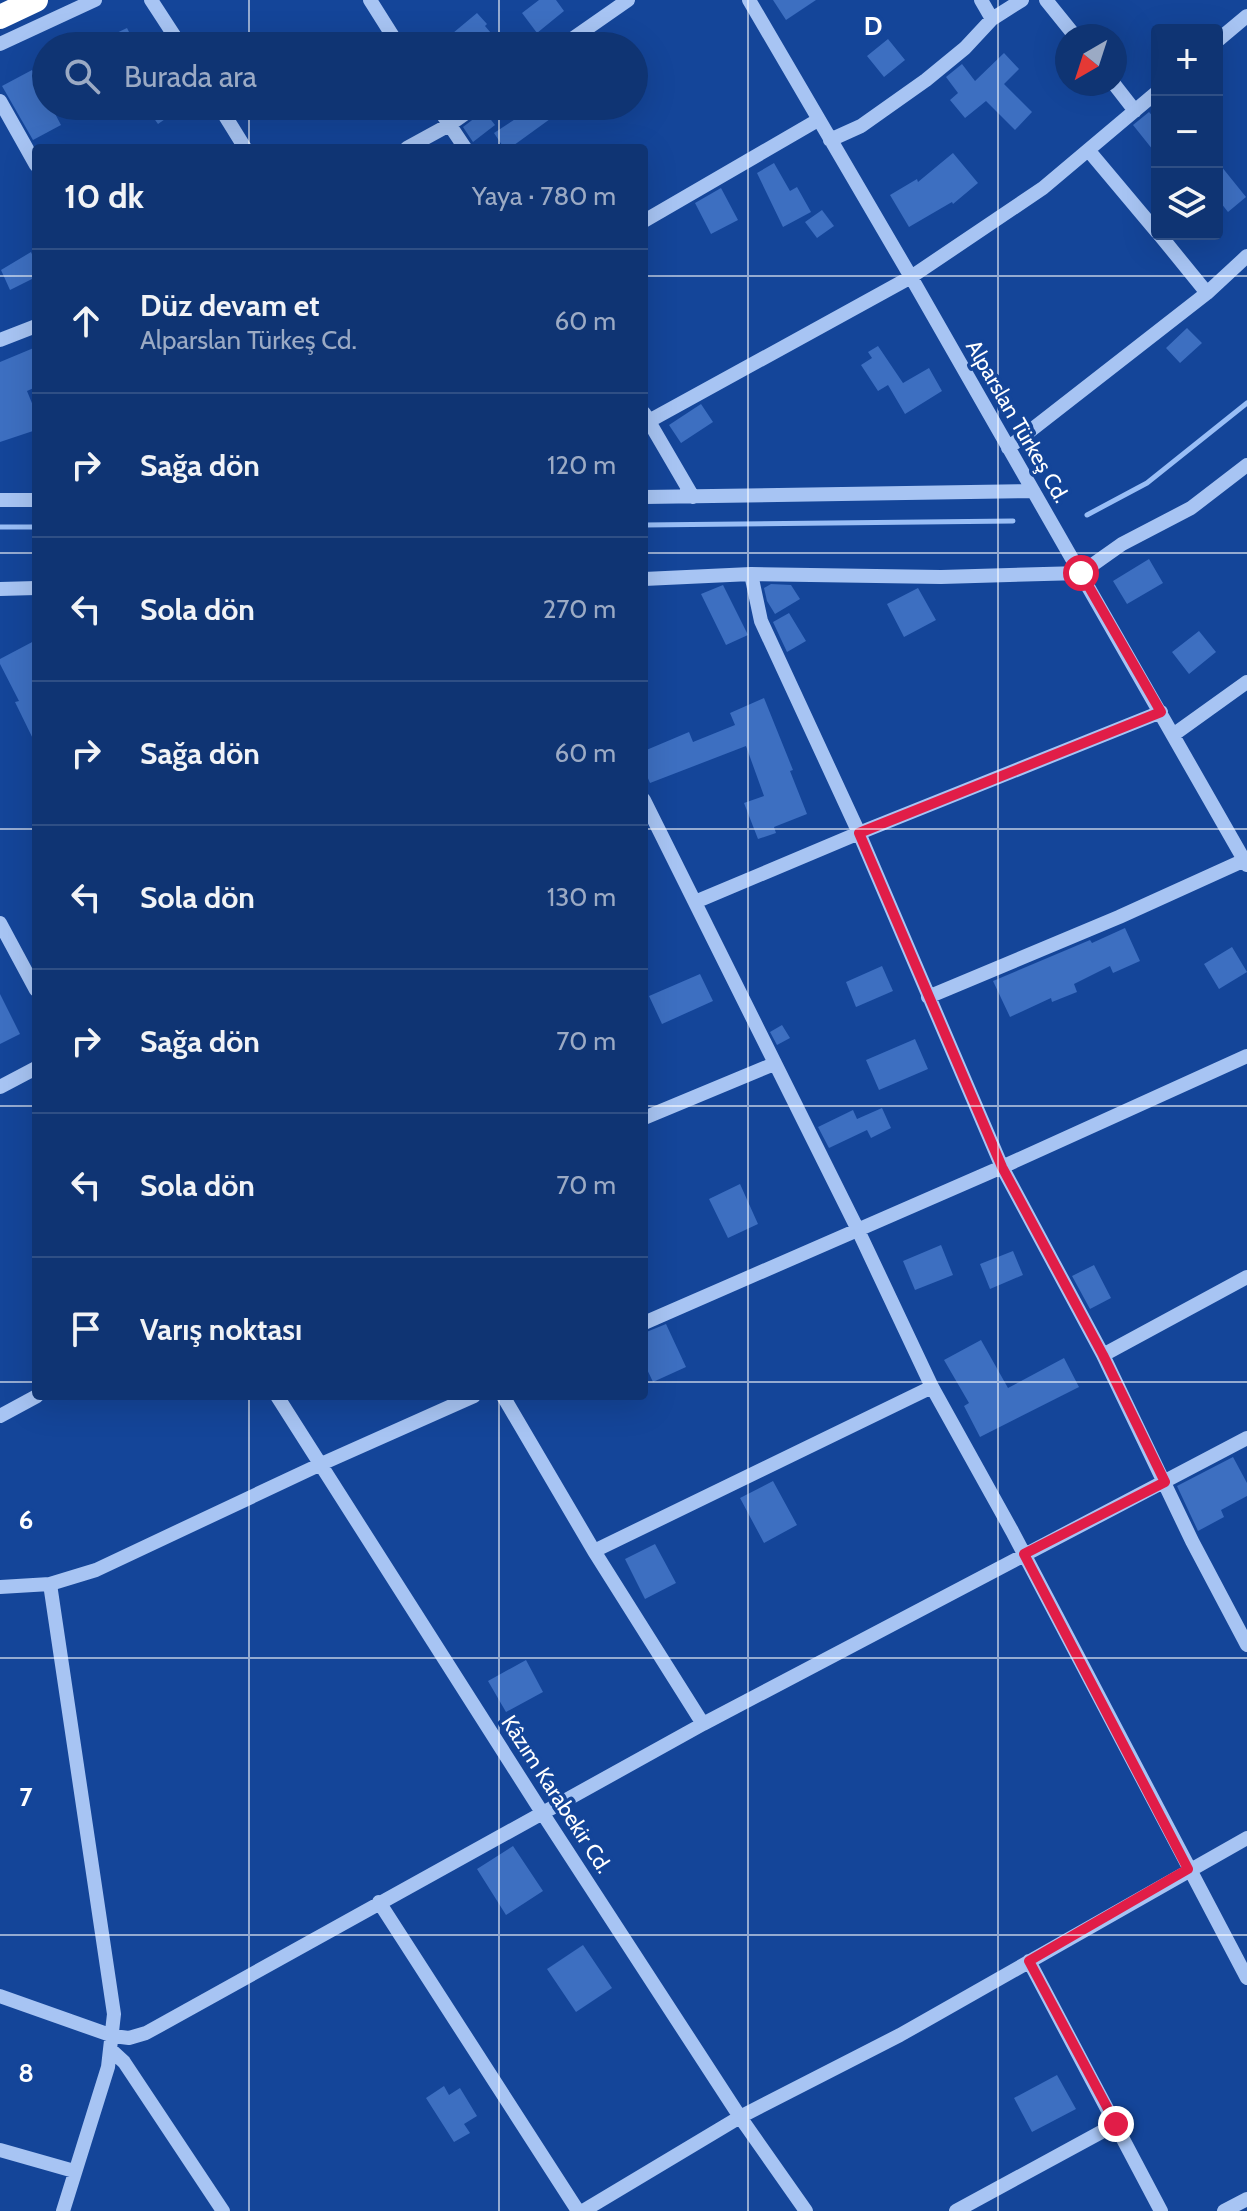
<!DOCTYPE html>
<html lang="tr">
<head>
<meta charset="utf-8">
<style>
  body { margin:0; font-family:Cabin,sans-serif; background:#183c78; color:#f1f3f6 }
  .controls { position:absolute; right:24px; top:24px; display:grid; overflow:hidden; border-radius:8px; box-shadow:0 8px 32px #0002 }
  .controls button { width:72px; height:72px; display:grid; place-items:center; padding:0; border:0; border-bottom:2px solid #2f4f85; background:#0f3473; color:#f1f3f6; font:40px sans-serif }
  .compass { position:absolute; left:1055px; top:24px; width:72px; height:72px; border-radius:50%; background:#0f3473; box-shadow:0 8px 32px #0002; rotate:219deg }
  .stop { position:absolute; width:24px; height:24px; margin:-18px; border:6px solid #e11d48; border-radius:50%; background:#fff }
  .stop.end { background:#e11d48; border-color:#fff; box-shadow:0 2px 8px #0008 }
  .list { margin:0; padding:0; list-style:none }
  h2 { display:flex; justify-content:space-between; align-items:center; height:104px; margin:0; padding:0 32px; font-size:34px }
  h2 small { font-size:26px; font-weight:400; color:#9baac4 }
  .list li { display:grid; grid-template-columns:52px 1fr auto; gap:24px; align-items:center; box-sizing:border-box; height:144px; padding:0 32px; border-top:2px solid #2f4f85 }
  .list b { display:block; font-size:30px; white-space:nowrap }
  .list p { margin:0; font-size:26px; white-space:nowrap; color:#9baac4 }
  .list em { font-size:26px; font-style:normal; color:#9baac4 }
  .icon { flex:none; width:44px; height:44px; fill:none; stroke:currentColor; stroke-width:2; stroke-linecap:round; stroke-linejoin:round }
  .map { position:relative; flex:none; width:1247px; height:2211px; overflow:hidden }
  .search { position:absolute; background:#0f3473; box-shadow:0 8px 32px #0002; left:32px; top:32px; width:616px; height:88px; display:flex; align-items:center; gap:20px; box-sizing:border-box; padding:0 28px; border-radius:44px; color:#9baac4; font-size:30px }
  .panel { position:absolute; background:#0f3473; box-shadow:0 8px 32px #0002; left:32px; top:144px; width:616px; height:1256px; border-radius:8px }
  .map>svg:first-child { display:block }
</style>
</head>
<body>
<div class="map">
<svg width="1247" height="2211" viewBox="0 0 1247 2211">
  <rect width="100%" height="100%" fill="#144599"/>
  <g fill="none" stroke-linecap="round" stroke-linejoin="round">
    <path stroke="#99bef6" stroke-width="5" d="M1087,515L1147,483L1247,403
      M644,525L1013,521
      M0,527H36"/>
  </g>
  <path fill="#3d6fc1" d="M539,0H556L564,11L537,33L522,13Z
    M773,0H816L786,20Z
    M477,13L487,24L485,26L502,46H464L453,33Z
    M127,28L136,46H89Z
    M599,32L607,46H579Z
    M888,39L905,60L884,77L867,56Z
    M1004,53L1019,69L1004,84L1032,112L1015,130L986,101L965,118L950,100L958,93L946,77L962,64L975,81Z
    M32,70L46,96V106H51L61,125L33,140L2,86Z
    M145,106H184L158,124Z
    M513,106H568L510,148H504L494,133L520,116Z
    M484,111L495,125L473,142L463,127Z
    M1149,112L1157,121V155L1133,125Z
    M953,153L978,183L953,204L952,202L909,227L890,195L917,179L918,182Z
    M1217,161L1246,197L1228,212L1217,198Z
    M774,163L790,191L797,187L811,212L783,227L757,173Z
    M721,188L738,220L711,234L695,203Z
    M822,210L834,226L817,238L805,222Z
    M31,252L36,263V277L10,290L1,270Z
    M1187,328L1202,343L1180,363L1166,348Z
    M878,346L903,383L929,368L942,391L905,414L888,385L878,391L861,365L872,358L868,352Z
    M36,347V387L27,391L36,413V430L0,442V362Z
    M701,404L713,422L681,443L669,425Z
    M1149,559L1163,583L1127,604L1113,581Z
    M771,584L791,585L800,599L775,614L767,601L764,588Z
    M723,585L748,635L726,645L701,594Z
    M918,588L936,620L904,637L887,604Z
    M789,613L806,641L787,652L773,622Z
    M1199,631L1216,652L1189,674L1172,652Z
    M36,640V745L15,702L19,701L0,664V659Z
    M764,698L793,770L790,771L807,814L774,827L776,833L758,839L744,803L764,796L746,746L650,783L644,769V751L689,732L693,742L735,725L730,713Z
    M1125,928L1140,961L1113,973L1110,966L1074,984L1077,992L1052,1002L1051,998L1010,1017L993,981L1090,940L1092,943Z
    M1232,947L1247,972L1219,989L1204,964Z
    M882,966L893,991L856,1007L846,982Z
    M700,974L713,1001L662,1024L649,996Z
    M0,994L20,1034L0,1044Z
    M782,1025L790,1038L777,1045L770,1032Z
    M915,1039L928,1069L879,1090L866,1060Z
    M882,1108L891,1128L871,1138L867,1130L829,1148L818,1127L853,1110L857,1119Z
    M740,1184L758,1224L728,1238L709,1199Z
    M941,1245L953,1275L915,1290L903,1261Z
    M1013,1251L1023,1275L990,1289L980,1264Z
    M1094,1265L1111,1298L1090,1309L1072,1276Z
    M666,1324L686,1367L653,1382L644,1363V1333Z
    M981,1340L1008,1388L1064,1358L1079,1387L980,1437L964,1406L969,1403L944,1360Z
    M1233,1457L1247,1483V1496L1221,1510L1224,1517L1198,1531L1177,1486Z
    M773,1481L797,1525L764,1543L740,1498Z
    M655,1544L676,1583L645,1599L625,1559Z
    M526,1660L543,1692L506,1712L488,1681Z
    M513,1846L543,1891L506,1915L477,1869Z
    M583,1945L612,1988L576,2012L547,1969Z
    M1057,2075L1076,2109L1032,2132L1014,2098Z
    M444,2086L449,2095L460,2088L477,2116L464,2124L470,2133L454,2142L426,2098Z"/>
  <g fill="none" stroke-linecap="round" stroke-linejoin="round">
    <path stroke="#a7c4f3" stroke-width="14" d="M151,0L181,46
      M370,0L399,46
      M749,0L911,277L1247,865
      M981,0L992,19
      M1046,0L1075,36
      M1217,41L1247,16
      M0,44L95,0
      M562,46L628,0
      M1114,84L1135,111
      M0,101L36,165
      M219,106L245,148
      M437,106L465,148
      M830,140L861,126L926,80L965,48L992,19L1022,0
      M407,148L449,125L476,106
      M1089,151L1157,232
      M644,221L818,120
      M1159,234L1207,293
      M0,340L36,326
      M644,413L693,497
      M649,421L911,277L1043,188L1157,92
      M1008,448L1207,293L1247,256
      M644,497L1033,491
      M0,500H36
      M751,574L761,621L859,833L1002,1167L1103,1355L1192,1541L1247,1645
      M644,579L751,574L941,577L1081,573L1122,544L1191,508L1247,465
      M0,589L36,588
      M1173,735L1247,682
      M644,800L857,1228L932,1387L1012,1531L1247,1978
      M695,902L859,833L1161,712
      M0,923L36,990
      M928,997L1119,917L1247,859
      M0,1087L36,1068
      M644,1118L774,1064
      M644,1323L1002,1167L1247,1056
      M1103,1355L1247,1277
      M277,1396L543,1814L740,2117L806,2211
      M503,1396L594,1551L703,1724
      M0,1416L37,1396
      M594,1551L932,1387
      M0,1587L50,1584
      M379,1902L578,2211
      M1029,1961L1161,2211
      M0,1996L113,2036L129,2038L146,2033L703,1724L1247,1438
      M111,2050L124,2062L223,2211
      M0,2150L74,2171
      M63,2211L108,2067L114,2014L50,1584L96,1570L319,1465L474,1396
      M583,2211L740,2117L900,2035L1247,1838
      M956,2211L1116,2124
      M1224,2211L1247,2199"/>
    <path stroke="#fff" stroke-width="24" d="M0,17L36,0"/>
  </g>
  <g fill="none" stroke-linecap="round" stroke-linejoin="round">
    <path stroke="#e11d48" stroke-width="10" d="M1081,573L1161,712L859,833L1002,1167L1103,1355L1165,1482L1024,1554L1188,1869L1029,1961L1116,2124"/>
  </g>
  <path fill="none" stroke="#fff" stroke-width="2" stroke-opacity="0.55" d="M249,0V46M499,0V46M748,0V2211M998,0V2211M249,106V148M499,106V148M0,276H36M644,276H1247M0,553H36M644,553H1247M0,829H36M644,829H1247M0,1106H36M644,1106H1247M0,1382H36M644,1382H1247M249,1396V2211M499,1396V2211M0,1658H1247M0,1935H1247"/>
  <g text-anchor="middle" stroke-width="7" stroke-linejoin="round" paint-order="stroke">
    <g font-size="22" fill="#fff" stroke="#144599">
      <text transform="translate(1018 421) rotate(60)" y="8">Alparslan Türkeş Cd.</text>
      <text transform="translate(557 1794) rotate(57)" y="8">Kâzım Karabekir Cd.</text>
    </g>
  </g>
  <g font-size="26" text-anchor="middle" font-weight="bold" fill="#fff" stroke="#144599" stroke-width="7" stroke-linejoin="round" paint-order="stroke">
    <text x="873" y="35">D</text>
    <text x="26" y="1529">6</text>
    <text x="26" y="1806">7</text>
    <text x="26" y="2082">8</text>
  </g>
</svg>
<div class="controls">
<button>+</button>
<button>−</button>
<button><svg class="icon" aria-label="layers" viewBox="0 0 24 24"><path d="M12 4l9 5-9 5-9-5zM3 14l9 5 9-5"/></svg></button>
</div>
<svg class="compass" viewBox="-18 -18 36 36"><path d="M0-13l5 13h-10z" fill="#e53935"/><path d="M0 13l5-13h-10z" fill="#9baac4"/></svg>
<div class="stop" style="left:1081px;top:573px"></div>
<div class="stop end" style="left:1116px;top:2124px"></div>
<div class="search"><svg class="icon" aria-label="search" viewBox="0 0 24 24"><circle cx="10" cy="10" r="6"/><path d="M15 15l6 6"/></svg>Burada ara</div>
<section class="panel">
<h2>10 dk<small>Yaya · 780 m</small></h2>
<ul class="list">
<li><svg class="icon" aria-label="ahead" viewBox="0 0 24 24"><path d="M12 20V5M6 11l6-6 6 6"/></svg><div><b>Düz devam et</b><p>Alparslan Türkeş Cd.</p></div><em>60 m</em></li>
<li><svg class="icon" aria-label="right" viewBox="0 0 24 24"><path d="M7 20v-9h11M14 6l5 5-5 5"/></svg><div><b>Sağa dön</b></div><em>120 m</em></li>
<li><svg class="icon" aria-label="left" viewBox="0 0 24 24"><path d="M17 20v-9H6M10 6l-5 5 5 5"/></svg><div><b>Sola dön</b></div><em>270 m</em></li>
<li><svg class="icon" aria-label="right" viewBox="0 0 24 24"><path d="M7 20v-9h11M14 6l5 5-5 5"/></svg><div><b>Sağa dön</b></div><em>60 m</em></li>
<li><svg class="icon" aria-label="left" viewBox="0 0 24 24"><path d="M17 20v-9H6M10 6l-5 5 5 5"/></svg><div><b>Sola dön</b></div><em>130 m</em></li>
<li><svg class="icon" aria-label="right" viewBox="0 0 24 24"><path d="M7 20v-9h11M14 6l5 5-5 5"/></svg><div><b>Sağa dön</b></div><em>70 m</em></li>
<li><svg class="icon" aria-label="left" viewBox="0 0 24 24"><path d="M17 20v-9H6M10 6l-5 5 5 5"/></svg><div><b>Sola dön</b></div><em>70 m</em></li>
<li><svg class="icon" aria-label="arrive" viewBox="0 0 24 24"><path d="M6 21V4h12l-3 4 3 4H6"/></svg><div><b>Varış noktası</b></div></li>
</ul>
</section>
</div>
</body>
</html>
